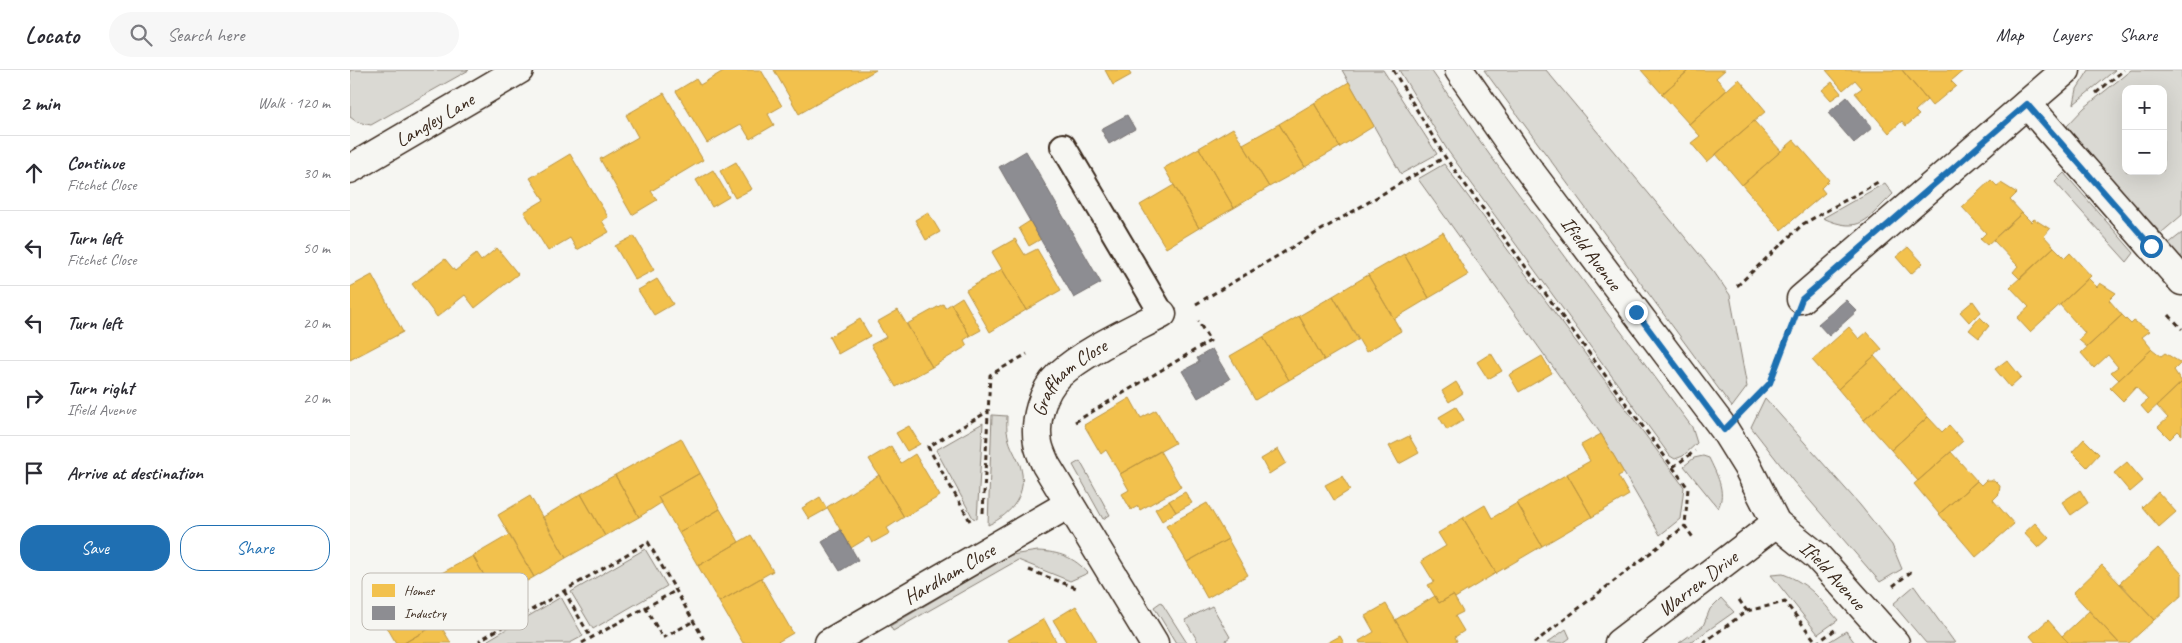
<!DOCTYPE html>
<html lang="en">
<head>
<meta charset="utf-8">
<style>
  body { margin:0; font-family:Caveat,sans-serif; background:#f7f7f7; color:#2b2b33 }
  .controls { position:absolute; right:15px; top:15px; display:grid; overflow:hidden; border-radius:10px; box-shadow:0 5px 20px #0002 }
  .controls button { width:45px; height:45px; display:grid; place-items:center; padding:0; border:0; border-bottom:1px solid #e1e1e2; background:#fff; color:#2b2b33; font:25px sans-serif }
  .stop { position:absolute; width:15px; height:15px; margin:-11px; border:4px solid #1f6fb2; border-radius:50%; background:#fff }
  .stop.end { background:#1f6fb2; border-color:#fff; box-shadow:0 1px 5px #0008 }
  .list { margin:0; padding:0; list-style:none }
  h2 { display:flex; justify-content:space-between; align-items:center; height:65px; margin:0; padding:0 20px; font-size:21px }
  h2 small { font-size:16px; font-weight:400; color:#7c7c81 }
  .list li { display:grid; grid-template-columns:32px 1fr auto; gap:15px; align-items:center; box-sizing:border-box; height:75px; padding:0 20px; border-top:1px solid #e1e1e2 }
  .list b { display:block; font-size:19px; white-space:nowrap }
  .list p { margin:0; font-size:16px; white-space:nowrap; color:#7c7c81 }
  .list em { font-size:16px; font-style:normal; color:#7c7c81 }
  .actions { display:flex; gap:10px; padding:15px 20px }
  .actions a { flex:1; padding:11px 0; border:1px solid #1f6fb2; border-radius:20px; text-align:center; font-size:18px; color:#1f6fb2 }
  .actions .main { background:#1f6fb2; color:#fff }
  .icon { flex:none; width:28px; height:28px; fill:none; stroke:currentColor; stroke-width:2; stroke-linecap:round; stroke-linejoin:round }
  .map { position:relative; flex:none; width:1832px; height:573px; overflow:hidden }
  header { display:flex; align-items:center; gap:30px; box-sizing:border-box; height:70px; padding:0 25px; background:#fff; border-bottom:1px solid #e1e1e2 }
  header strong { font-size:24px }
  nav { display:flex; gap:28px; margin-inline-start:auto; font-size:18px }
  .search { width:350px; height:45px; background:#f7f7f7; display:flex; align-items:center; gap:12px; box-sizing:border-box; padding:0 18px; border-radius:28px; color:#7c7c81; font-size:19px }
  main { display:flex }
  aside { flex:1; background:#fff }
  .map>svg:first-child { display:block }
</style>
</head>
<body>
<header>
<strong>Locato</strong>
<div class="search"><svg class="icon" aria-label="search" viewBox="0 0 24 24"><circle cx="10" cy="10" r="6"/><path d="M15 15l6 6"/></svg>Search here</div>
<nav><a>Map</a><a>Layers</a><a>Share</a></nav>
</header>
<main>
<aside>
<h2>2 min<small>Walk · 120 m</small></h2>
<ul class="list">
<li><svg class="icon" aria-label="ahead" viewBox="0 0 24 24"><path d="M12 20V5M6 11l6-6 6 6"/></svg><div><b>Continue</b><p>Fitchet Close</p></div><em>30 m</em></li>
<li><svg class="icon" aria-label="left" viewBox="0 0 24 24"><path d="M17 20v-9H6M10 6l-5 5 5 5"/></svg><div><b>Turn left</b><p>Fitchet Close</p></div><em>50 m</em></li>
<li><svg class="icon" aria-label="left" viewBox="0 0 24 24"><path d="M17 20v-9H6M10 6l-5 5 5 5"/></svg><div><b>Turn left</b></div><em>20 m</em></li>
<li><svg class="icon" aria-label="right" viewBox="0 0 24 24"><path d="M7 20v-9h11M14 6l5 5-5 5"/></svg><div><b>Turn right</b><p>Ifield Avenue</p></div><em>20 m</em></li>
<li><svg class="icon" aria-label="arrive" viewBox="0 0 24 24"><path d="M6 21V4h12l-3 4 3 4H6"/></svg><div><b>Arrive at destination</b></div></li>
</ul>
<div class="actions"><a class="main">Save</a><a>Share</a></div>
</aside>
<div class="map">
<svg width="1832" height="573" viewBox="0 0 1832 573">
  <rect width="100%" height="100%" fill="#f6f6f2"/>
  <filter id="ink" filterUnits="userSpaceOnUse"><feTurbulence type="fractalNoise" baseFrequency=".02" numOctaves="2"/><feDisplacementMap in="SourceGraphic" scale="10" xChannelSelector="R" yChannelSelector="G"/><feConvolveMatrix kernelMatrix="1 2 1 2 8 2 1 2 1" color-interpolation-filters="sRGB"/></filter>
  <g filter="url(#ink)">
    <path fill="#dad9d3" stroke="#8a8278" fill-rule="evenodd" d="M0,0H119L21,55L7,52L0,47Z
      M992,0H1033L1087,84L1051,104Z
      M1049,0H1081L1139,84L1342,357L1347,373L1333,386L1325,389L1320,386L1098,81Z
      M1134,0H1196L1364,202L1380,225L1397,317L1382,337Z
      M1739,0H1765L1724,34L1727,19Z
      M1781,0H1832V145L1811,163L1751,100L1717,56L1734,38ZM1776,19H1813V101H1776Z
      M1094,94L1334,417L1330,449L1310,465L1251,364L1068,109Z
      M1714,103L1784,183L1777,192L1705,112Z
      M1535,113L1543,124C1517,149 1511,165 1473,148Z
      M1832,163V190L1818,174Z
      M1415,328L1510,435L1542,475L1552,499L1530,512L1443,411L1401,357Z
      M642,345L657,346C657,353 656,360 658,366C660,377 666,385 670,395C679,423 662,444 638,455Z
      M633,353L627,449L623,448L586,380Z
      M1353,386L1359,388C1366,403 1377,422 1368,438L1334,396L1344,388Z
      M730,391L760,445L753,449L723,395Z
      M295,479L317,516L243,559L221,522Z
      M688,481C709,482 724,487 738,503L720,511L668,490L543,561L540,556L661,485Z
      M1433,504C1460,514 1470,529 1488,550L1468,564L1421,505Z
      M1564,516L1605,573H1576L1543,534Z
      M211,527L233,566L220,573H139L138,570Z
      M1371,528L1384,542L1340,573H1329L1353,556L1360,539Z
      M811,532L837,573H826L804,537Z
      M862,536L880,567L876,570L877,573H849L835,550Z
      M1216,559L1220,568L1213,573H1197Z
      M1496,561L1505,573H1477Z"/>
    <path fill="#f2c14e" stroke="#bb9440" d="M375,0H411L432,36L418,44L424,55L400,69L391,54L357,73L326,21L346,9L350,15Z
      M424,0H526L449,44Z
      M755,0H778L781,5L763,15Z
      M1291,0H1339L1312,24Z
      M1339,0H1375L1366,8L1377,20L1339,54L1312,24Z
      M1476,0H1552L1577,30L1565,41L1569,45L1556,56L1552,51L1539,63L1505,23L1512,18L1505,10L1493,20Z
      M1552,0H1614L1601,11L1606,16L1582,36Z
      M1389,9L1416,41L1357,92L1341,73L1350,66L1339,54Z
      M999,12L1024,56L990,77L964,33Z
      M1482,12L1491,23L1481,30L1472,20Z
      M314,23L353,90L301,121L307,130L282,145L250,89L288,67L276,45Z
      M964,33L990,77L955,97L929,54Z
      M1404,51L1431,81L1392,115L1366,84Z
      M929,54L955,97L919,117L893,74Z
      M883,58L919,117L884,138L849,78Z
      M1444,70L1479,110L1471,118L1475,123L1431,160L1392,115Z
      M849,78L884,138L849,158L814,98Z
      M220,84L258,147L252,151L259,162L227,180L220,168L198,181L174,142L194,130L180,108Z
      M386,92L402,119L385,128L370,101Z
      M363,100L379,127L362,137L346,110Z
      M1641,110L1647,116L1651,113L1667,123L1660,130L1672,143L1637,175L1630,169L1636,163L1612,137Z
      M824,115L849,158L816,178L790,135Z
      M578,142L590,162L576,170L565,150Z
      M1672,143L1681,152L1684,149L1700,159L1694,166L1704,177L1670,209L1663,202L1668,196L1643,170Z
      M680,151L691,169L679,176L669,158Z
      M1093,162L1118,205L1079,228L1054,184Z
      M284,166L304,200L285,210L265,176Z
      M665,169L675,185L687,179L711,220L676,240L642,182Z
      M1558,177L1573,193L1561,204L1546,187Z
      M1704,177L1715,188L1720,183L1741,206L1680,262L1667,248L1679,237L1660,217Z
      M147,178L168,204L125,238L115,225L87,247L62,214L95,189L105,201L126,184L131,191Z
      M1054,184L1079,228L1044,249L1018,205Z
      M652,199L676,240L640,262L616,220Z
      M22,205L53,262L0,290V217Z
      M1018,205L1051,261L1016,282L983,226Z
      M1738,208L1747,217L1750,213L1766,223L1759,230L1772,245L1737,277L1729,270L1735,263L1710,235Z
      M307,209L323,234L304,245L288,220Z
      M983,226L1008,270L974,290L949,246Z
      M612,227L631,260L620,266L601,234Z
      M1623,231L1631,242L1619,252L1610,242Z
      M593,234L595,238L601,234L620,266L614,270L617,276L582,297L557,254Z
      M548,240L582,297L546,317L521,275L536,267L527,252Z
      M1772,245L1781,254L1784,251L1800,261L1792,267L1802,279L1769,310L1761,302L1768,297L1758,285L1744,298L1731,283Z
      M949,246L974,290L939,310L913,267Z
      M1630,247L1639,256L1629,268L1619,260Z
      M510,249L520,266L488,284L479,267Z
      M1499,257L1509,269L1517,262L1532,279L1488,319L1462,290Z
      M913,267L939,310L905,330L880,286Z
      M1802,279L1811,286L1815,283L1831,293L1824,300L1832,312L1798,344L1791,336L1798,330L1786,317L1773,331L1760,318Z
      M1141,283L1152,301L1138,309L1127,292Z
      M1192,286L1202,303L1169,322L1159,305Z
      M1524,286L1552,317L1514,350L1488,319Z
      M1657,290L1671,307L1660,317L1645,299Z
      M1106,312L1113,323L1099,332L1092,321Z
      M1832,312V365L1828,361L1820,369L1808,357L1818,348L1807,336Z
      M1552,317L1578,347L1541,380L1514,350Z
      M780,328L791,348L806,340L825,373L770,404L756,380L751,384L734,355Z
      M1106,337L1114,350L1097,360L1089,347Z
      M1578,347L1592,362L1599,355L1613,371L1568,411L1541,380Z
      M559,356L570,374L557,381L546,363Z
      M1251,364L1274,403L1268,406L1279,425L1242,447L1217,404L1240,391L1231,375Z
      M1059,366L1069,383L1049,394L1039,376Z
      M331,368L350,403L308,427L311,433L289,447L265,405Z
      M1734,369L1749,384L1737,397L1722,382Z
      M541,376L551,393L565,384L590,426L554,447L519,389Z
      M928,379L936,393L919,404L911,389Z
      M810,381L831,417L790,440L788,436L781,440L772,424L779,420L770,404Z
      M1601,382L1627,411L1589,444L1564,414Z
      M1777,392L1793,411L1780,422L1764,403Z
      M350,403L370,439L329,463L308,427Z
      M1217,404L1242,447L1192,476L1167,433Z
      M265,405L289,447L255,466L231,424Z
      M529,405L554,447L537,458L540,463L522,473L519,467L501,478L477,437Z
      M992,406L1000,420L984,430L975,415Z
      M1636,410H1644L1650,416L1649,424L1643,430L1664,454L1626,487L1589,444L1627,411L1631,415Z
      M1730,420L1738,433L1721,445L1712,432Z
      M835,422L842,433L826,442L819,431Z
      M1808,422L1826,442L1809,457L1792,437Z
      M231,424L255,466L216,488L193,447Z
      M180,426L216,488L184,507L148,445Z
      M470,427L477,439L459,449L452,438Z
      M819,431L826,442L812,451L805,439Z
      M857,433L878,469L837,492L816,456Z
      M1167,433L1192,476L1146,503L1113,448L1135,435L1142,448Z
      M370,439L389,472L348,496L329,463Z
      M1113,448L1146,503L1105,528L1103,525L1089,533L1078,515L1084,512L1071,491L1096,476L1088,463Z
      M1685,453L1699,468L1688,478L1674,463Z
      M159,465L184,507L147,528L123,486Z
      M401,465L423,501L369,532L348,496Z
      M878,469L898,505L857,528L837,492Z
      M1808,478L1832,504V525L1804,550L1770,513Z
      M123,486L147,528L113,548L88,505Z
      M1752,495L1804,550L1779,573H1769L1723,523Z
      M88,505L113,548L93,559L89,553L54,573H46L27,540Z
      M411,508L443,563L426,573H393L369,532Z
      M1103,525L1113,542L1105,546L1114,561L1105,567L1107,571L1104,573H1059L1045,550L1085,526L1089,533Z
      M1036,534L1059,573H1010L1009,571L1024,562L1015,546Z
      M726,536L747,571L743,573H717L703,550Z
      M1739,541L1769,573H1719L1712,566Z
      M694,549L707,573H660L658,570Z
      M1698,550L1712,566L1719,573H1686L1680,566Z
      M89,553L101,573H54Z
      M990,566L994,573H977Z"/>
    <path fill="#8d8d92" stroke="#746f6f" d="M1497,27L1522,58L1504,73L1478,43Z
      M777,45L785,59L759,74L751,59Z
      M676,81L751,213L724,228L649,97Z
      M1496,230L1507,241L1479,266L1468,254Z
      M862,279L880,309L848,328L832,301L849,292L847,288Z
      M491,460L508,490L490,501L472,472Z"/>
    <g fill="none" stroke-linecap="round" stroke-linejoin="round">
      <defs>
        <path id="lane" d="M713,76L812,244"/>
        <g id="street">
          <path d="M1677,34L1832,211"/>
          <path id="s1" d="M0,99L169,0"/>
          <path d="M1451,229L1716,0"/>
          <path id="s2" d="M479,573L719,434"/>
          <path id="s3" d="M804,573L696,395C693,388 689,380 688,373C684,351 692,321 709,305C735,281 780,261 812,244"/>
        </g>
        <g id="secondary">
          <path id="s4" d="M1109,0L1173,92L1374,359L1397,396L1426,453L1467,486L1545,573"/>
          <path id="s5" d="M1269,573L1426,453"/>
        </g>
      </defs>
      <use href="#lane" stroke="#3b2a1e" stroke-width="28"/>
      <use href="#street" stroke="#3b2a1e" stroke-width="31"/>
      <use href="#secondary" stroke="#3b2a1e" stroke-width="31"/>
      <path stroke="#3b2a1e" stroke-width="3" stroke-dasharray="5 4" stroke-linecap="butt" d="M1043,0L1095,87L1338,418L1335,456L1344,469
        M1746,23L1774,0
        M1387,216L1453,154L1528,112
        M846,234L1095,87
        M1819,245L1832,259
        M1399,335L1420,313L1439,261
        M725,352L860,271L848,251
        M1323,397L1345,381
        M633,443L640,305L677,284
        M620,451L578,377L637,342
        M679,500L729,519
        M1543,516L1562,501
        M214,521L241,568
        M295,537L313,568L342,552
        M1397,541L1435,532L1467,573L1486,559
        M132,573L130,570L298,472L356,573
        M232,573L325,521
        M1184,573L1335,456
        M1353,573L1397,541L1387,527"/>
      <use href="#lane" stroke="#f6f6f2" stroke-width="24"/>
      <use href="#street" stroke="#f6f6f2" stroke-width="28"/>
      <use href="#secondary" stroke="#f6f6f2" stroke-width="28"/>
    </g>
  </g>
  <g fill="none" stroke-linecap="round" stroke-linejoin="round" filter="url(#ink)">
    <path stroke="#1f6fb2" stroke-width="6" d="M1286,242L1374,360L1420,313L1452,229L1677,34L1801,176"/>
  </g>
  <g text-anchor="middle" stroke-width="5" stroke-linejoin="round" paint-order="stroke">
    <g font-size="20" fill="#3b2a1e" stroke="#f6f6f2">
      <text dy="7" stroke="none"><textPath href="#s1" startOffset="98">Langley Lane</textPath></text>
      <text dy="7" stroke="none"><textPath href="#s4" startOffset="226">Ifield Avenue</textPath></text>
      <text dy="7" stroke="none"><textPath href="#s3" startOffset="310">Graffham Close</textPath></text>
      <text dy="7" stroke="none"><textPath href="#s2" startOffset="139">Hardham Close</textPath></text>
      <text dy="7" stroke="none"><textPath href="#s4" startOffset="631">Ifield Avenue</textPath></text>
      <text dy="7" stroke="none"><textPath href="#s5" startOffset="99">Warren Drive</textPath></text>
    </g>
  </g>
  <rect x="12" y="503" width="166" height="57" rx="8" fill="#f6f6f2" stroke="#beb9b2" stroke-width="1"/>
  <rect x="22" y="514" width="23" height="13" fill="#f2c14e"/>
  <rect x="22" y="536" width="23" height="14" fill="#8d8d92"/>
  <g font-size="14" fill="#3b2a1e">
    <text x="54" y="525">Homes</text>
    <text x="54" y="548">Industry</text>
  </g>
</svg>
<div class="controls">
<button>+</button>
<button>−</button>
</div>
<div class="stop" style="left:1801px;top:176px"></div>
<div class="stop end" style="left:1286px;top:242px"></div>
</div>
</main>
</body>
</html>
